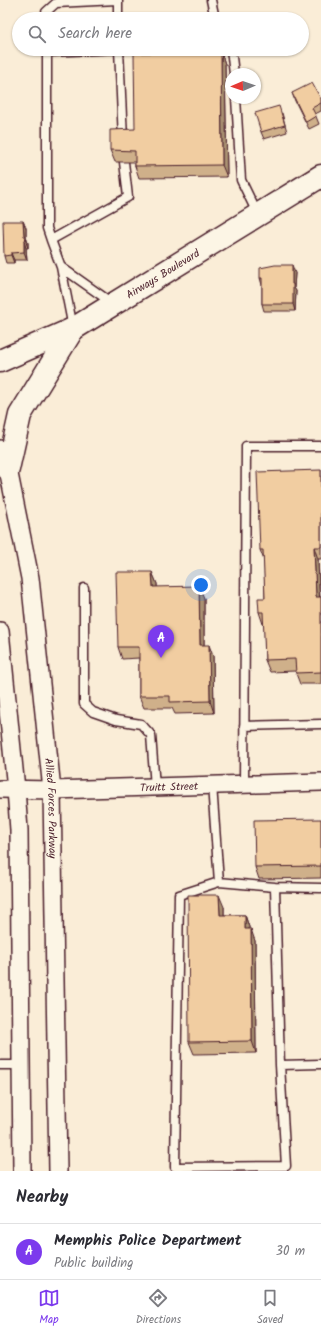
<!DOCTYPE html>
<html lang="en">
<head>
<meta charset="utf-8">
<style>
  body { margin:0; font-family:Kalam,sans-serif; background:#f2f2f3; color:#2b2b33 }
  .compass { position:absolute; left:225px; top:68px; width:36px; height:36px; border-radius:50%; background:#fff; box-shadow:0 1px 3px #0004; rotate:268deg }
  .you { position:absolute; left:201px; top:585px; width:14px; height:14px; margin:-10px; border:3px solid #fff; border-radius:50%; background:#1a73e8; box-shadow:0 0 0 6px #1a73e833 }
  .badge { display:grid; place-items:center; width:26px; height:26px; border-radius:50%; background:#7c3aed; color:#fff; font-size:13px; font-weight:700 }
  .pin { position:absolute; translate:-50% -33px; filter:drop-shadow(0 1px 2px #0008) }
  .pin::after { content:''; position:absolute; top:21px; width:14px; height:12px; background:inherit; clip-path:polygon(0 0,100% 0,50% 100%) }
  .list { margin:0; padding:0; list-style:none }
  h2 { display:flex; justify-content:space-between; align-items:center; height:52px; margin:0; padding:0 16px; font-size:17px }
  h2 small { font-size:13px; font-weight:400; color:#7c7c81 }
  .list li { display:grid; grid-template-columns:26px 1fr auto; gap:12px; align-items:center; box-sizing:border-box; height:56px; padding:0 16px; border-top:1px solid #e1e1e2 }
  .list b { display:block; font-size:15px; white-space:nowrap }
  .list p { margin:0; font-size:13px; white-space:nowrap; color:#7c7c81 }
  .list em { font-size:13px; font-style:normal; color:#7c7c81 }
  .icon { flex:none; width:22px; height:22px; fill:none; stroke:currentColor; stroke-width:2; stroke-linecap:round; stroke-linejoin:round }
  .map { position:relative; flex:none; width:321px; height:1171px; overflow:hidden }
  .search { position:absolute; background:#fff; box-shadow:0 1px 3px #0004; left:12px; right:12px; top:12px; height:44px; display:flex; align-items:center; gap:10px; box-sizing:border-box; padding:0 14px; border-radius:22px; color:#7c7c81; font-size:15px }
  .sheet { height:108px; background:#fff }
  nav { display:flex; justify-content:space-around; align-items:center; box-sizing:border-box; height:56px; border-top:1px solid #e1e1e2; background:#fff; font-size:11px; color:#7c7c81 }
  nav a { display:grid; justify-items:center; gap:2px }
  nav .on { color:#7c3aed }
  .map>svg:first-child { display:block }
</style>
</head>
<body>
<div class="map">
<svg width="321" height="1171" viewBox="0 0 321 1171">
  <rect width="100%" height="100%" fill="#faedd7"/>
  <filter id="ink" filterUnits="userSpaceOnUse"><feTurbulence type="fractalNoise" baseFrequency=".025" numOctaves="2"/><feDisplacementMap in="SourceGraphic" scale="8" xChannelSelector="R" yChannelSelector="G"/><feConvolveMatrix kernelMatrix="1 2 1 2 8 2 1 2 1" color-interpolation-filters="sRGB"/></filter>
  <g filter="url(#ink)">
    <g fill="none" stroke-linecap="round" stroke-linejoin="round">
      <defs>
        <path id="lane" d="M118,0V19
          M211,0L215,19
          M46,19V12L56,3L117,0
          M47,49V228L51,240L61,267
          M119,49L123,140
          M231,49L234,74
          M47,52L119,49
          M236,98L241,180L258,215
          M51,240L128,197L124,162
          M73,328L61,267L112,303
          M84,588V704L93,712L116,720L141,724L151,735L155,787
          M244,726L321,724
          M244,784L246,446H321
          M212,785L219,882L179,895L175,1167L286,1166L280,1065L321,1064
          M219,882L275,887L321,888
          M275,887L280,1065
          M0,1065H21"/>
        <g id="street">
          <path id="s1" d="M0,449L8,469L30,578L52,790L58,1171"/>
          <path d="M0,631L16,789L19,830L22,1171"/>
          <path id="s2" d="M0,789L52,790L321,782"/>
        </g>
        <g id="primary">
          <path id="s3" d="M0,361L73,329L321,176"/>
          <path d="M8,469L20,415L73,329"/>
        </g>
      </defs>
      <use href="#lane" stroke="#4a1f2b" stroke-width="11"/>
      <use href="#street" stroke="#4a1f2b" stroke-width="20"/>
      <use href="#primary" stroke="#4a1f2b" stroke-width="25"/>
      <use href="#lane" stroke="#fcf5e5" stroke-width="8"/>
      <use href="#street" stroke="#fcf5e5" stroke-width="17"/>
      <use href="#primary" stroke="#fcf5e5" stroke-width="22"/>
    </g>
    <path fill="#cfb08a" stroke="#4a1f2b" d="M221,52L225,64L227,177L139,178L135,166V162H115L110,150L135,129Z
      M292,93L321,99V111L315,114L319,124L309,129L295,101Z
      M282,113L287,132L264,139L261,132Z
      M23,221L26,228V237L28,243V248H26L27,260H14V263H6L4,256Z
      M295,273L294,288L296,291L295,311H264L262,304V285L260,278Z
      M321,470V559H318L320,597H321V684H300L295,671L270,672L265,660L264,624H263L259,612L265,598L264,560L260,550Z
      M152,572L157,584V587L204,598V645L213,656L214,713L175,714L172,708H144L139,696V658L122,659L118,647Z
      M321,819V878L259,879L255,867Z
      M224,907V915H245L249,927V929L255,941L256,1053L194,1054L189,1042Z"/>
    <path fill="#a99071" stroke="#4a1f2b" d="M221,52L225,64L227,177L222,165Z
      M23,221L26,228V237L28,243V248L24,236Z
      M24,241L26,248L27,260L24,252Z
      M11,253L14,260V263L11,255Z
      M292,265L295,273L294,288L296,291L295,311L293,304L292,284Z
      M314,547L318,559L320,609L316,597Z
      M152,572L157,584V599L153,587Z
      M199,586L204,598V657L200,645Z
      M209,645L213,656L214,713L210,701Z
      M219,895L224,907V927L220,915Z
      M245,915L249,927V941L245,929Z
      M251,929L255,941L256,1053L252,1041Z"/>
    <path fill="#f1cda1" stroke="#4a1f2b" d="M221,52L222,165L135,166V151L110,150V130L135,129L134,53Z
      M312,83L321,99V103L312,108L316,116L306,122L292,93Z
      M279,106L285,125L261,132L255,113Z
      M3,221H23L24,236H26L25,241H24V252L11,253V255L4,256Z
      M275,265H292V284H293V304H262V278H260V268Z
      M321,470V547H314L316,597H321V672L296,673L295,659L265,660L263,612H259L258,598H265L263,550H260L257,472Z
      M116,572H152L153,587L199,586L200,645H209L210,701L170,702V696H139V647H118Z
      M321,819V866L255,867L254,820Z
      M188,895H219L220,915H245V929H251L252,1041L189,1042Z"/>
  </g>
  <g text-anchor="middle" stroke-width="3.5" stroke-linejoin="round" paint-order="stroke">
    <g font-size="11" fill="#4a1f2b" stroke="#fcf5e5">
      <text dy="4" stroke="none"><textPath href="#s3" startOffset="185">Airways Boulevard</textPath></text>
      <text dy="4" stroke="none"><textPath href="#s2" startOffset="169">Truitt Street</textPath></text>
      <text dy="4" stroke="none"><textPath href="#s1" startOffset="364">Allied Forces Parkway</textPath></text>
    </g>
  </g>
</svg>
<svg class="compass" viewBox="-18 -18 36 36"><path d="M0-13l5 13h-10z" fill="#e53935"/><path d="M0 13l5-13h-10z" fill="#7c7c81"/></svg>
<div class="you"></div>
<div class="pin badge" style="left:161px;top:658px">A</div>
<div class="search"><svg class="icon" aria-label="search" viewBox="0 0 24 24"><circle cx="10" cy="10" r="6"/><path d="M15 15l6 6"/></svg>Search here</div>
</div>
<section class="sheet">
<h2>Nearby<small></small></h2>
<ul class="list">
<li><span class="badge">A</span><div><b>Memphis Police Department</b><p>Public building</p></div><em>30 m</em></li>
</ul>
</section>
<nav>
<a class="on"><svg class="icon" aria-label="map" viewBox="0 0 24 24"><path d="M3 6l6-2 6 2 6-2v14l-6 2-6-2-6 2zM9 4v14M15 6v14"/></svg>Map</a>
<a><svg class="icon" aria-label="directions" viewBox="0 0 24 24"><path d="M12 3l9 9-9 9-9-9zM9 14v-3h6M13 9l2 2-2 2"/></svg>Directions</a>
<a><svg class="icon" aria-label="saved" viewBox="0 0 24 24"><path d="M7 4h10v16l-5-4-5 4z"/></svg>Saved</a>
</nav>
</body>
</html>
